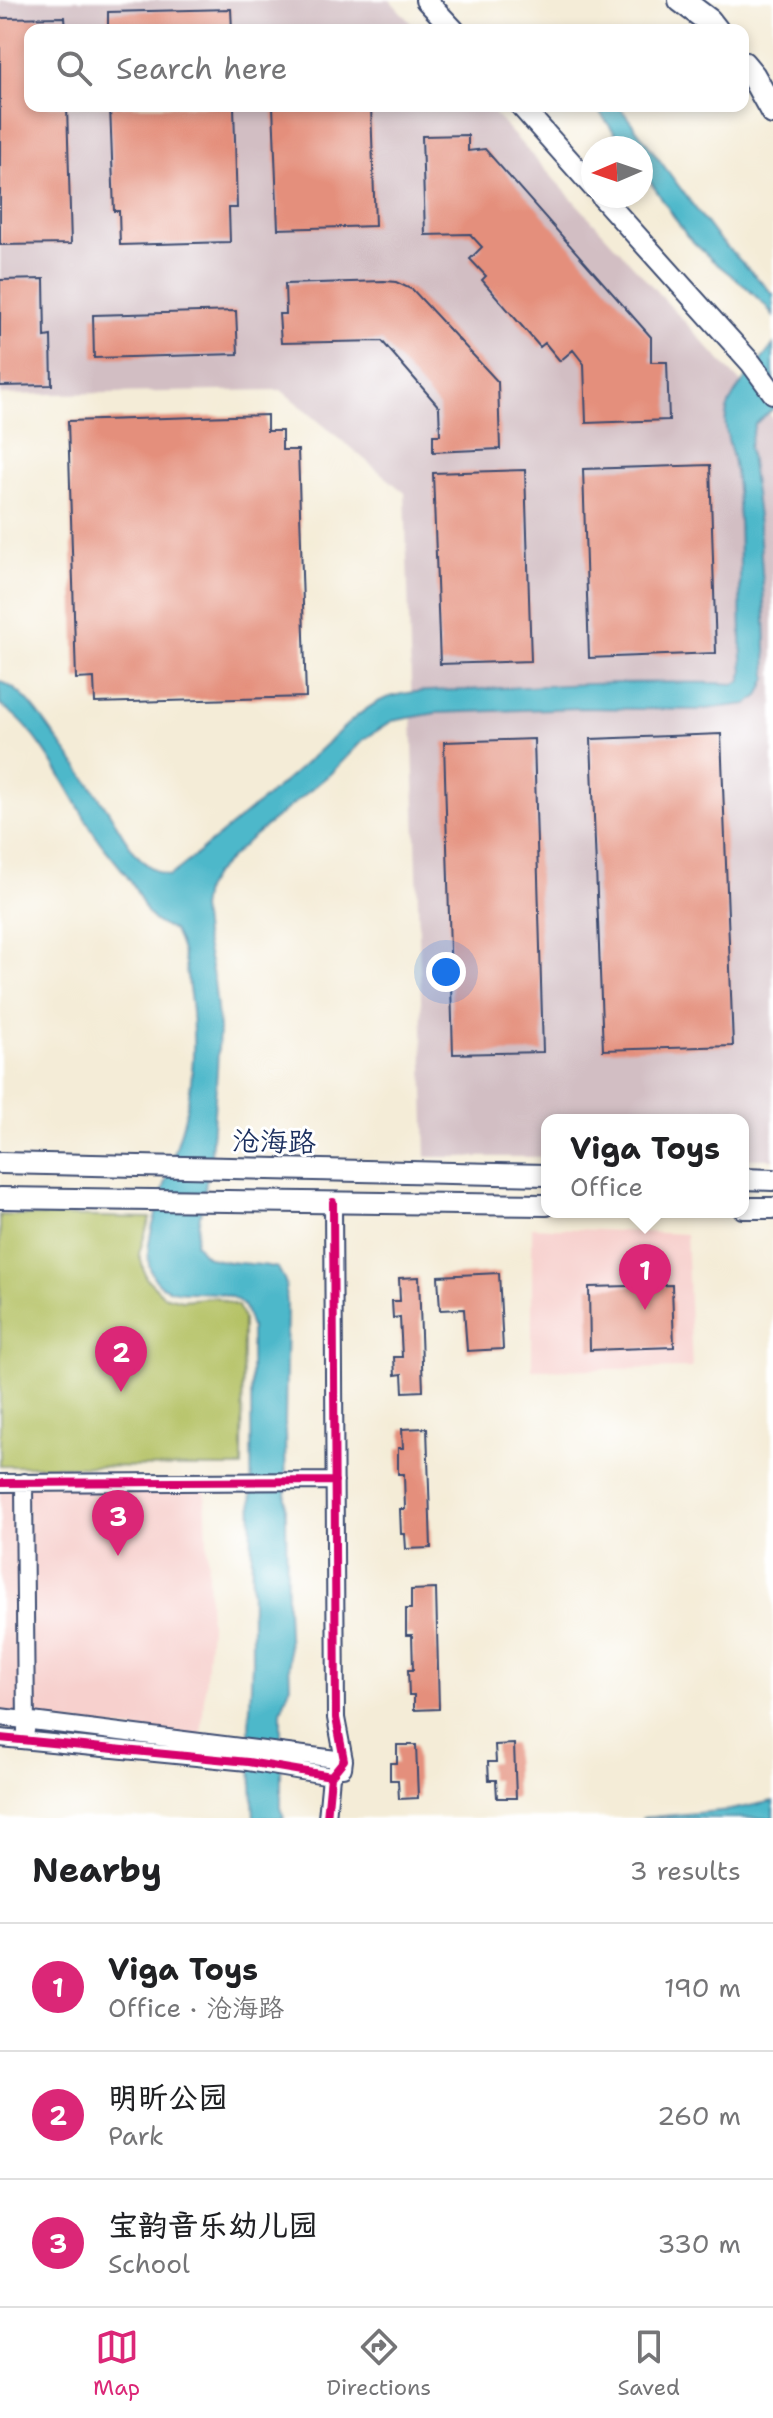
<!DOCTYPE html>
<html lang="en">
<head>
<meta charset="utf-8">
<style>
  body { margin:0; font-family:"Shantell Sans","LXGW WenKai TC",sans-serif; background:#f2f2f2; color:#202124 }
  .compass { position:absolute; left:581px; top:136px; width:72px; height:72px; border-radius:50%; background:#fff; box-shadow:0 4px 12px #0003; rotate:268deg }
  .you { position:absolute; left:446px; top:972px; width:28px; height:28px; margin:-20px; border:6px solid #fff; border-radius:50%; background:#1a73e8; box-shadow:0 0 0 12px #1a73e833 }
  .badge { display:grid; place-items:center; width:52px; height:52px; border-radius:50%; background:#db2777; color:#fff; font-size:26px; font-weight:700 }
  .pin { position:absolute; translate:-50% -66px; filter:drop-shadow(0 2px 4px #0008) }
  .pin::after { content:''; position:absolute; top:42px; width:28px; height:24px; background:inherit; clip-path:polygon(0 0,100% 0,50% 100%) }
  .popup { position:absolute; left:541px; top:1114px; width:208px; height:104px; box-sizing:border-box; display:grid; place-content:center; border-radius:16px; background:#fff; filter:drop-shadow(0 2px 6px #0005); font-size:26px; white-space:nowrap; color:#757577 }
  .popup b { font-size:30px; color:#202124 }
  .popup::after { content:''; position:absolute; left:50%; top:100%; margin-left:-16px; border:16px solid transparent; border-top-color:#fff }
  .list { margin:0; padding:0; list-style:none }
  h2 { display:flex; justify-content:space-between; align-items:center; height:104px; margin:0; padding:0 32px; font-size:34px }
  h2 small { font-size:26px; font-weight:400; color:#757577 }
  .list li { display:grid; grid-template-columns:52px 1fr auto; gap:24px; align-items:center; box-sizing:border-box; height:128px; padding:0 32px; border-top:2px solid #e0e0e0 }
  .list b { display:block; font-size:30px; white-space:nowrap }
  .list p { margin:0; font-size:26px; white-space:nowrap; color:#757577 }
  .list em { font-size:26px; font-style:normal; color:#757577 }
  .icon { flex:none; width:44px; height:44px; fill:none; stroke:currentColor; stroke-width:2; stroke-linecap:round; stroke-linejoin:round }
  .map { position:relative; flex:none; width:773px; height:1818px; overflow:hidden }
  .search { position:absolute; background:#fff; box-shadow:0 4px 12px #0003; left:24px; right:24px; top:24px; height:88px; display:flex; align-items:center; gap:20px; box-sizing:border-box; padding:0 28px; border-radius:16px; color:#757577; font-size:30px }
  .sheet { height:488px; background:#fff }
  nav { display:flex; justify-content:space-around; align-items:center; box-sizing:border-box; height:112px; border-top:2px solid #e0e0e0; background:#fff; font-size:22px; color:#757577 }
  nav a { display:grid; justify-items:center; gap:4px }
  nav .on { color:#db2777 }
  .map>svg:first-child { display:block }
</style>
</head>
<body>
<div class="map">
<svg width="773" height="1818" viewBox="0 0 773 1818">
  <rect width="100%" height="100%" fill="#fff"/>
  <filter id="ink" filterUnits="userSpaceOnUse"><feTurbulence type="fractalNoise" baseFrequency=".0125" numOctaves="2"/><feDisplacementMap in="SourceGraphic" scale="16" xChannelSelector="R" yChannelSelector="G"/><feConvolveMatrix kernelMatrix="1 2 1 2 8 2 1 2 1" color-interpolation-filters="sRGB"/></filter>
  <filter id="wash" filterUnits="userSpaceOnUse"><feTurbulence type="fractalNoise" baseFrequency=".006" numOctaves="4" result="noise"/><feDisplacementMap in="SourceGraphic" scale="32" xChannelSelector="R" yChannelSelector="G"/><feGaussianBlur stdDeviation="1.8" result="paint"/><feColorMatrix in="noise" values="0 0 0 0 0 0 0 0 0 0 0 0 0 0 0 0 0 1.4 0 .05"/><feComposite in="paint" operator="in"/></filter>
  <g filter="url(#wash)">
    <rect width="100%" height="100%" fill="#f4ecd7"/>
    <path fill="#f7d0cd" d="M532,1227L686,1234L692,1368L532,1370Z
      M27,1485L205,1486L210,1627L201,1737L28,1718Z
      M0,1486H18L21,1715L0,1713Z"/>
    <path fill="#d2bec3" d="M0,0H390L417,30H30V106H487L773,418V1159H743V1120H547V1157H426L405,493L281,390L0,395Z"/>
    <path fill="#b4c163" stroke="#687860" stroke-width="2" d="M0,1215L150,1218L139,1253L146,1278L163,1295L182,1300L215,1297L238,1306L243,1318L242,1467L0,1466Z"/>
    <path fill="#4db8ca" stroke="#347494" stroke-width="2" d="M595,106H619L716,236L773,294V316L767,307L746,287L712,260L687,236L641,168V148H626Z
      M773,345V409L755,424L749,447L759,525L765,617L767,678L759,696L747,704L697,710L581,708L436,713L392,721L363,740L330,774L249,840L214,874L204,890L201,908L204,936L214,981L219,1028L217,1070L211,1155L195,1243C199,1248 202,1254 208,1257C225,1265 257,1262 278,1268L285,1281L287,1304L285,1422L287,1607L290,1687L281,1711V1808L284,1818H254L249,1728L252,1662L251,1327C248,1320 247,1310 242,1304C215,1277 159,1313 149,1264C145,1241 157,1214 163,1192C169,1167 179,1142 185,1116C195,1072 196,1027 188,982C185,964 183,947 173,930C145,921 147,909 134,887C124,869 109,855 97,838C71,798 41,728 0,705V681C28,693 42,719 60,743C76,765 92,786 107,809C124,835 137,868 169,876C185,866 197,853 211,842C246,814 281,786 313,756C334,737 354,715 378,702C402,689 442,691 468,690C556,685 646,680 735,684L741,681L743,672C737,603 744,533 734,464C731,445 722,429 727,410C735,385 758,367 773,345Z
      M773,1801V1818H642L730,1810Z"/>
    <g id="blocks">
      <path fill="#e48f7b" d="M231,9L232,30H108V12Z
        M65,17L66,30H30V106H67L71,244L0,245V18Z
        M110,106H234L237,208H229L230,242L120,245L119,211H114Z
        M273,106H371L375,226L278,229Z
        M468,135V151L485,149L651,337V362H667L669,420L586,423L584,364L573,350L560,361L545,343L540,347L482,280L486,276L470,259L482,247L470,234L425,235L422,136Z
        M44,279L45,337L51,336L52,385L0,386V280Z
        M384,281L396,282L413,290L498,382L500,449L433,452V435H440L439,407L382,341L281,343L279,314H286L285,284Z
        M236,311L238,354L94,358L93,315Z
        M267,415V431H282V450H298L306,697L95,703L94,678L76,679L68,421Z
        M710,465L716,653L589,658L583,469Z
        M525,470L531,661L440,664L433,473Z
        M721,734L733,1046L603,1050L591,739Z
        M534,739L543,1052L453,1054L444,742Z
        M499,1273L503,1349L467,1351L464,1309L440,1310L438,1276Z
        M419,1277L423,1391L403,1392L402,1374L395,1375L394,1357H402L400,1317L393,1318L392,1301H400L399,1278Z
        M672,1285L674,1347L590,1350L589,1287Z
        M427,1428L431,1548L406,1549L405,1534H401L400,1509H405L404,1474H398V1448H403L402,1429Z
        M436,1589L439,1709L414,1710V1695H409L408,1670H413L412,1635H406V1609H411V1590Z
        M514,1744L516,1798H497L496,1780H489L488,1762H496L495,1745Z
        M397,1745H416L418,1798L399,1799L398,1780H390V1763H397Z"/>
    </g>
  </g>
  <g filter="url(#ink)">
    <use href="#blocks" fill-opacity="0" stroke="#3c4b70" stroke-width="2"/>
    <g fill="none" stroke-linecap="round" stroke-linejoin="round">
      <defs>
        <path id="minor" d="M24,1482L26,1731
          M0,1483L335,1481
          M0,1717L344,1760L343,1768
          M0,1738L248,1762L331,1776
          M327,1818L331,1776L344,1760L336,1718L333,1202"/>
        <path id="major" d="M426,0L454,30
          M521,106L593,187
          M601,196L751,363L773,393
          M0,1163L547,1175
          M743,1179L773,1180
          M0,1198L547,1205
          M743,1208H773"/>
        <path id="highway" d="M681,0L709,21L716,30
          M743,64L753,76L773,112"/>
      </defs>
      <use href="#minor" stroke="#3c4b70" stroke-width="20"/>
      <use href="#major" stroke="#3c4b70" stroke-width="24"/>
      <use href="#highway" stroke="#3c4b70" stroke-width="28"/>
      <use href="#minor" stroke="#fff" stroke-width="16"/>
      <use href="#major" stroke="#fff" stroke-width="20"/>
      <use href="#highway" stroke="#fff" stroke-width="24"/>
      <defs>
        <path id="cycleway" d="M0,1483L335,1481
          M0,1738L248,1762L331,1776
          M327,1818L331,1776L344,1760L336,1718L333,1202"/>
      </defs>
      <use href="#cycleway" stroke="#fff" stroke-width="13"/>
      <use href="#cycleway" stroke="#d6006c" stroke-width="8"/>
    </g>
  </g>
  <g text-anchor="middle" stroke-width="6" stroke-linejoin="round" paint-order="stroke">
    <g font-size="28" fill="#1b2f5e" stroke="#fff">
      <text transform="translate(274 1141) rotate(1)" y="10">沧海路</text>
    </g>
  </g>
</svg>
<svg class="compass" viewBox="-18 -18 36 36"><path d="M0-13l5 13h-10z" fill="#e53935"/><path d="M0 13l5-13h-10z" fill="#757577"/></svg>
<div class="you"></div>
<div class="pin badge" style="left:645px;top:1310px">1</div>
<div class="popup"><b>Viga Toys</b>Office</div>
<div class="pin badge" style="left:121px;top:1392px">2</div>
<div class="pin badge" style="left:118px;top:1556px">3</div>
<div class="search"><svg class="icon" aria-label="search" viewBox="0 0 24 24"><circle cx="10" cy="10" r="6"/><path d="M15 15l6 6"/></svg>Search here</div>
</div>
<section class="sheet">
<h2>Nearby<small>3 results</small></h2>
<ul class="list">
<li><span class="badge">1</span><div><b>Viga Toys</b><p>Office · 沧海路</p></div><em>190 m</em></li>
<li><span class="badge">2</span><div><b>明昕公园</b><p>Park</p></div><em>260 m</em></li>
<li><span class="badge">3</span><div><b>宝韵音乐幼儿园</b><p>School</p></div><em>330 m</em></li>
</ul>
</section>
<nav>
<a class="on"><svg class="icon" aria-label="map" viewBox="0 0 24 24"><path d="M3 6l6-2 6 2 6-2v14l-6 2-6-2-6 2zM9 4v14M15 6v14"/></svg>Map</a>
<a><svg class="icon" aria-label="directions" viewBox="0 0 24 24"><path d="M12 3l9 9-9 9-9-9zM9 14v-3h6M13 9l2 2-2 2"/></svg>Directions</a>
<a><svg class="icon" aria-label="saved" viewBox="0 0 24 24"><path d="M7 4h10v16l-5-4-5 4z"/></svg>Saved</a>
</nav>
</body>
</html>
